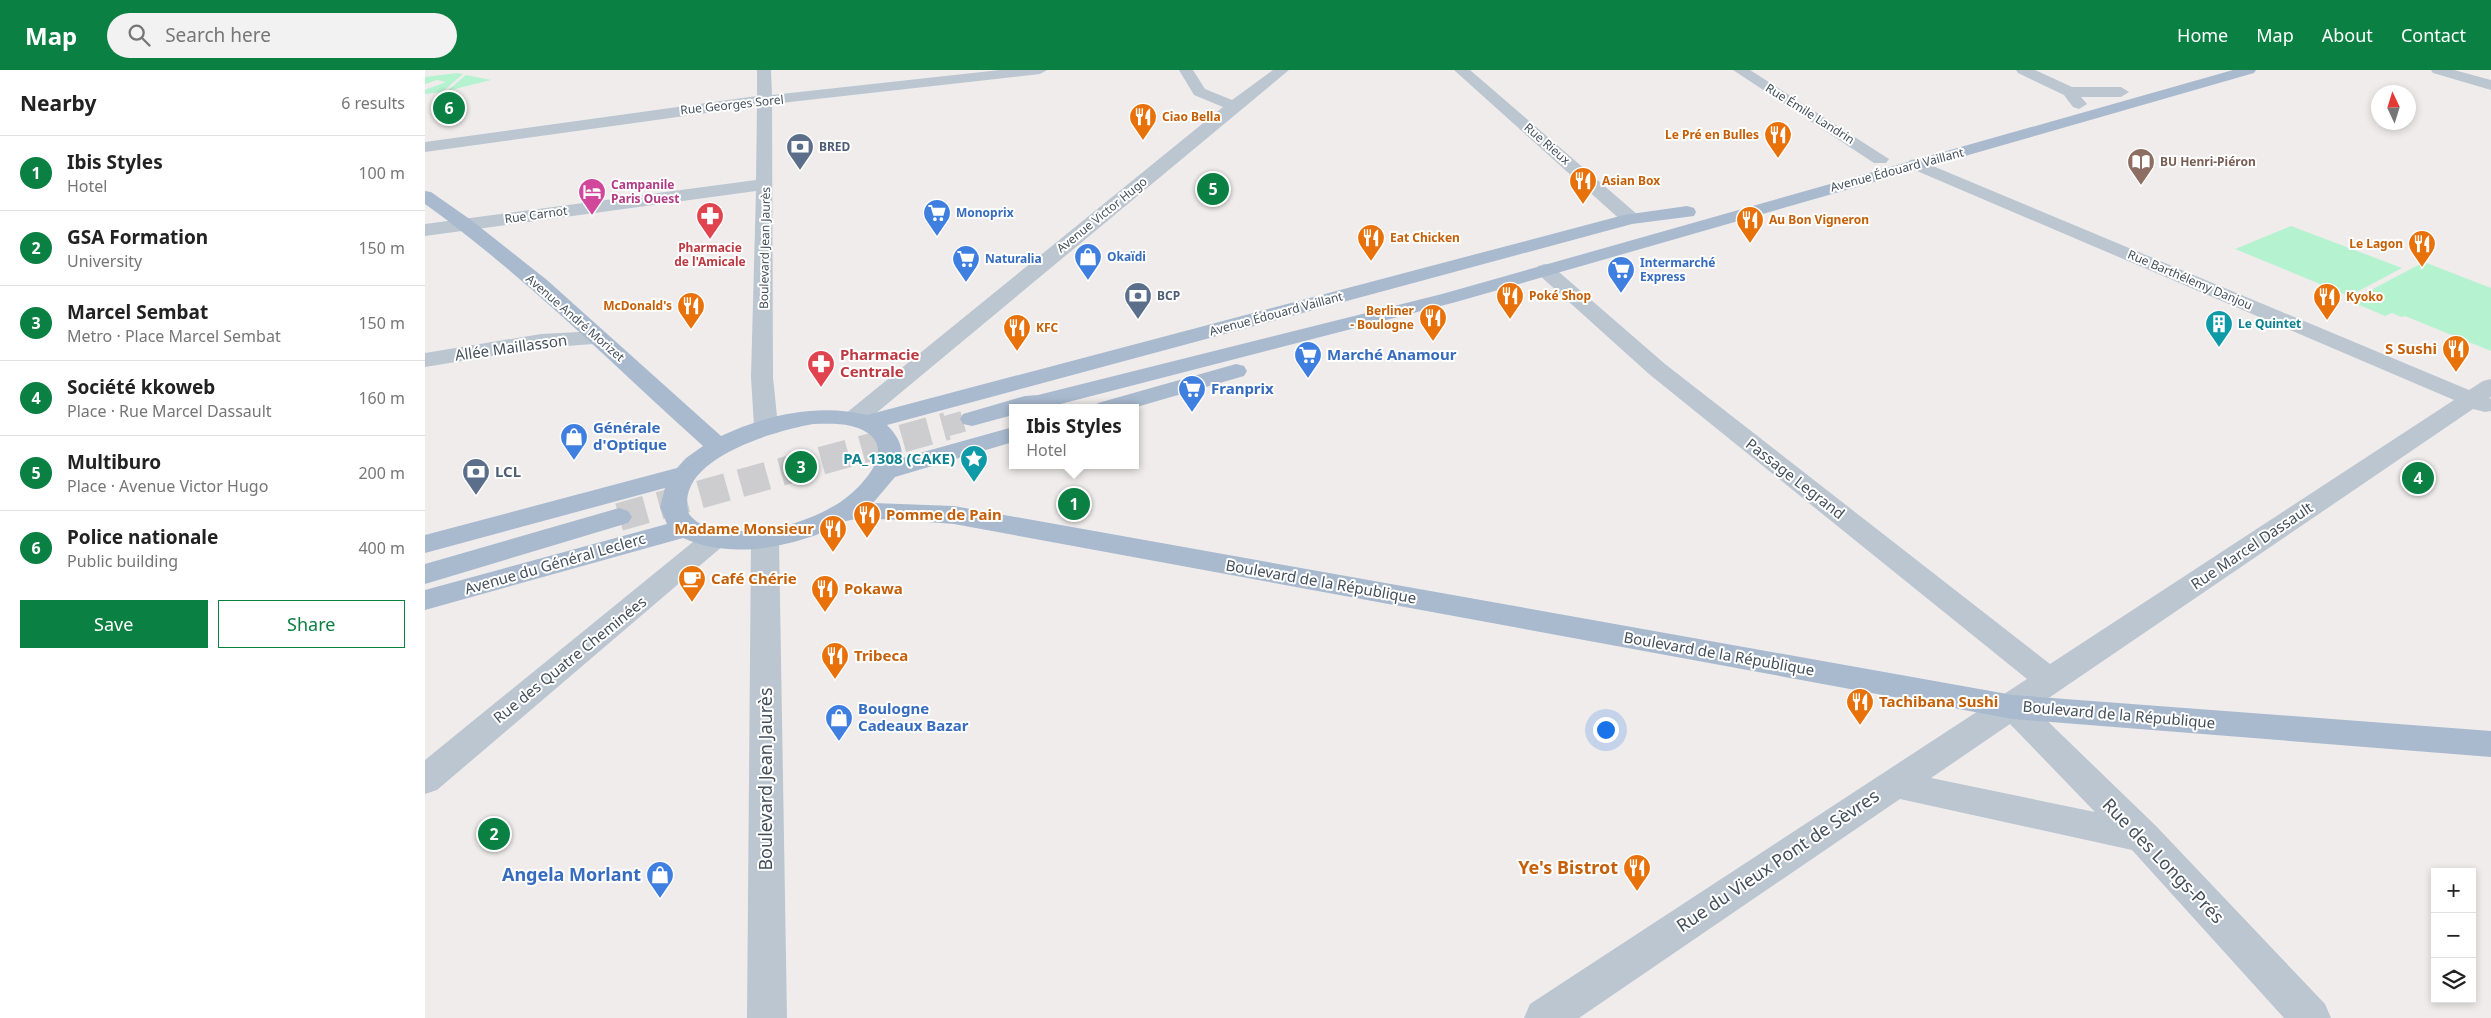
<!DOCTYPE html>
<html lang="en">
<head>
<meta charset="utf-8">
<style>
  body { margin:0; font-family:"Noto Sans",sans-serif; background:#f2f2f2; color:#222 }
  .controls { position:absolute; right:15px; bottom:15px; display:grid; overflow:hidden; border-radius:0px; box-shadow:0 2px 8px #0003 }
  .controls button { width:45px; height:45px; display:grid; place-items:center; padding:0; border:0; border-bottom:1px solid #e0e0e0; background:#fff; color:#222; font:25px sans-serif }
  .compass { position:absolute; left:1946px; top:15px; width:45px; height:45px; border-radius:50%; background:#fff; box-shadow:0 2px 8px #0003; rotate:356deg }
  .you { position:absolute; left:1180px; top:659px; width:18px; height:18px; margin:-12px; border:4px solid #fff; border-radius:50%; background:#1a73e8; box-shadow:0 0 0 8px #1a73e833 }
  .badge { display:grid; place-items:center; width:32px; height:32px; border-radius:50%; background:#0b8043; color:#fff; font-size:16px; font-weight:700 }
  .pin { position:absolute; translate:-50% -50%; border:2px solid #fff; box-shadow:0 1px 5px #0006 }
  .popup { position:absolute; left:584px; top:334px; width:130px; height:65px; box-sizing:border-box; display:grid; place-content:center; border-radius:0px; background:#fff; filter:drop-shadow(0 1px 4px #0005); font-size:16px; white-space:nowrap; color:#767676 }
  .popup b { font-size:19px; color:#222 }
  .popup::after { content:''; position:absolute; left:50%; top:100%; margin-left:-10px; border:10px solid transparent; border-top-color:#fff }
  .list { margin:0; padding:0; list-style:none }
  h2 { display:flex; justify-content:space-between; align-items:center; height:65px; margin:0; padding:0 20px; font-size:21px }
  h2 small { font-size:16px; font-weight:400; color:#767676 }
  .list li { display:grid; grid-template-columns:32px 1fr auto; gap:15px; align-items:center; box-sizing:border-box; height:75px; padding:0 20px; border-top:1px solid #e0e0e0 }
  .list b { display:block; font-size:19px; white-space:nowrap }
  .list p { margin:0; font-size:16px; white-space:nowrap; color:#767676 }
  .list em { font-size:16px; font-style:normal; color:#767676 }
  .actions { display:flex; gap:10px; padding:15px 20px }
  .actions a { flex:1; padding:11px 0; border:1px solid #0b8043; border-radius:0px; text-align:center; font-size:18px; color:#0b8043 }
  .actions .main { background:#0b8043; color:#fff }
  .icon { flex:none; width:28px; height:28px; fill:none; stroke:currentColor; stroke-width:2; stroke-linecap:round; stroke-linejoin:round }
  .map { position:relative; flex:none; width:2066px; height:948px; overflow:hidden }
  header { display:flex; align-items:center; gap:30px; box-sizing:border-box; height:70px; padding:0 25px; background:#0b8043; color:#fff }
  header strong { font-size:24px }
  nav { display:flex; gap:28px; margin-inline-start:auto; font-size:18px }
  .search { width:350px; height:45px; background:#f2f2f2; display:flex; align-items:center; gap:12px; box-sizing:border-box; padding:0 18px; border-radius:28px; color:#767676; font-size:19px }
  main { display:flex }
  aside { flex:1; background:#fff }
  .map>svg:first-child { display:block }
</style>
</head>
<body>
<header>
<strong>Map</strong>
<div class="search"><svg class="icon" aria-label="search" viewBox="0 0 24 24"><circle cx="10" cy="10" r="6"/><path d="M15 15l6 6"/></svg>Search here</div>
<nav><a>Home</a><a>Map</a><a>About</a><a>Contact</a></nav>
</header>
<main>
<aside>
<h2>Nearby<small>6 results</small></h2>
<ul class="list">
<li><span class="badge">1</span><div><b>Ibis Styles</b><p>Hotel</p></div><em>100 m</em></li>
<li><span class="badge">2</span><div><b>GSA Formation</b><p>University</p></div><em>150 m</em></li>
<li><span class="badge">3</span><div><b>Marcel Sembat</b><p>Metro · Place Marcel Sembat</p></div><em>150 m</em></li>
<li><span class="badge">4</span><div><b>Société kkoweb</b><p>Place · Rue Marcel Dassault</p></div><em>160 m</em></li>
<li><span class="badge">5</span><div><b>Multiburo</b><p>Place · Avenue Victor Hugo</p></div><em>200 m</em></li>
<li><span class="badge">6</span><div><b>Police nationale</b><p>Public building</p></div><em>400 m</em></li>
</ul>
<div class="actions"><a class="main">Save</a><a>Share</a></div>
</aside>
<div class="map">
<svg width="2066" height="948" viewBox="0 0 2066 948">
  <rect width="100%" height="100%" fill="#f0ecec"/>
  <path fill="#b5f2d0" d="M32,3L38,4L17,22L0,24V20L21,12L12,10L0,14V7Z
    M41,5L66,10L22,21Z
    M1866,156L1977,198L1924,226L1810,179Z
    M1999,192L2066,218V281L1980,246L1976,247L1967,243L1960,246L1925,231Z"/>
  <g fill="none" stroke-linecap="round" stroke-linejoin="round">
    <path stroke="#cdcdcf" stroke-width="21" stroke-dasharray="21 11" stroke-linecap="butt" d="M518,357L547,349"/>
    <path stroke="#cdcdcf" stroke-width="28" stroke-dasharray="28 14" stroke-linecap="butt" d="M194,447L522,356"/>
    <path fill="#bbc6d0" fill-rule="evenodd" d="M332,0H346L347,25L575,0H622L615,4L347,34L348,307L353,356L350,361L341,363L332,361L329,356L326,307L331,121L0,166V154L331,110L332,36L0,82V72L332,26Z
      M754,0H768L780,19L807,30L848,0H864L438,354L429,356L420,354L417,349L420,344L798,37L769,25Z
      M1029,0H1045L1213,145L1215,149L1213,153H1199Z
      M1308,0H1325L1464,89L1461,93H1449Z
      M1591,0H1610L1647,17H1696L1704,22L1696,27H1656L1662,34L1654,39L1648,37L1639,25L1593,3Z
      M2006,0H2029L2066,10V20L2008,3Z
      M1491,89L2044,320L2058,311L2066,309V327L2064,328L2066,329V341L2060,342L2048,339L1609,638L1731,756L1900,934L1906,948H1859L1707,780L1475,729L1154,948H1099L1105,934L1602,609L1224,304L1113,204L1110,200L1113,196L1120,194L1127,196L1240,294L1625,594L2029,330L1485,98L1482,94L1485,90ZM1585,654L1670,742L1506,708Z
      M173,261L181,263L184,268L181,273L116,278L0,297V283L116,264Z
      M289,460L299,463L303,469L299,475L12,720L0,724V690L279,463Z
      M340,460L350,463L354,469L362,948H322L326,469L330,463Z"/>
    <path fill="#a9bacf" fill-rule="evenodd" d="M1808,0H1831L1829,3L1031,232L620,338H588V345L547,356L538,354L535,349L538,344L600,326L613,325L1017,224Z
      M0,121L6,122L46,150L122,210L296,366C341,345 393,333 442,345L1199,145L1262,136L1269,138L1271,142L1269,146L1207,154L462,355C472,365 477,374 477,388L588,357V372L470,407L448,433L529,436L1588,625L2066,661V687L1588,649L529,454C497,452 457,447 426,450C416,451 402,461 391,465C349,480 300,487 258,468L0,540V520L242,454L235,437L240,418L0,483V465L252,398L261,388L278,376C186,293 100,206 0,134ZM388,354C400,354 414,353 426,356C480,370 441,415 414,433C383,452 348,462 312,461C294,461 276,459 264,444C247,389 350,361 388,354Z
      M811,294L819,296L822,301L819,306L708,338H669L673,333Z
      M194,438L203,441L207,447L203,453L0,514V494Z"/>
  </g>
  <defs>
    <symbol id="restaurant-pin" viewBox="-11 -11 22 30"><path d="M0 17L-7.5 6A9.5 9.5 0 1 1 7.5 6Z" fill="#e8710a" stroke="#fff"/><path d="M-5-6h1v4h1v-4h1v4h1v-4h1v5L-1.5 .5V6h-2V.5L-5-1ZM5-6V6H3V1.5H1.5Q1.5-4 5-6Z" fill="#fff"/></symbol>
    <symbol id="bank-pin" viewBox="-11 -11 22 30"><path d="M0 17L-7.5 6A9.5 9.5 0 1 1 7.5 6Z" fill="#5c6f8a" stroke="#fff"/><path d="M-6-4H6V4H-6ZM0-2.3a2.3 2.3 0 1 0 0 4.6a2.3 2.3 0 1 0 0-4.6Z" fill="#fff"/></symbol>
    <symbol id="library-pin" viewBox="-11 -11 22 30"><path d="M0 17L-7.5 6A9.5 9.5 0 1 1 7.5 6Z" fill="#8d6e63" stroke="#fff"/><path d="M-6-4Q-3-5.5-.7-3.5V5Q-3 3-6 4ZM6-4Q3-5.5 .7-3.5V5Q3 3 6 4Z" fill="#fff"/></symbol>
    <symbol id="hotel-pin" viewBox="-11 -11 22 30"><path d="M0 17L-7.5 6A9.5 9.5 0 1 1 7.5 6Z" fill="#d1479c" stroke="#fff"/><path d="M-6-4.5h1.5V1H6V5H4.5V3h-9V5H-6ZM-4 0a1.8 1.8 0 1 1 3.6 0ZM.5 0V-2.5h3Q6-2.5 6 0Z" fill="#fff"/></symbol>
    <symbol id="supermarket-pin" viewBox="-11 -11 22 30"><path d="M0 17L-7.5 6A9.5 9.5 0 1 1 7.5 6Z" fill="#3f7fe0" stroke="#fff"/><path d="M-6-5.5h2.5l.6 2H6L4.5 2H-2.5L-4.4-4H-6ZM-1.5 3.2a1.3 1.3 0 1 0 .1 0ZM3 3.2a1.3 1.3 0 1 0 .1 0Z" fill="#fff"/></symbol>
    <symbol id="pharmacy-pin" viewBox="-11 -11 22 30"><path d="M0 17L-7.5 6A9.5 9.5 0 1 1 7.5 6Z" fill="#e0444e" stroke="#fff"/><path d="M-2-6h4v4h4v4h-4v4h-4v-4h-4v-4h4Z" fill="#fff"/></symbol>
    <symbol id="shop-pin" viewBox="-11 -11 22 30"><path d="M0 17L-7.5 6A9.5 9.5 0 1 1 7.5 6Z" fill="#3f7fe0" stroke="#fff"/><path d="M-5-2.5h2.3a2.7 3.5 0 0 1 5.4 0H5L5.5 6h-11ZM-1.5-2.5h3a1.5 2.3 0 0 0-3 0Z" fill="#fff"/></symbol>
    <symbol id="building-pin" viewBox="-11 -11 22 30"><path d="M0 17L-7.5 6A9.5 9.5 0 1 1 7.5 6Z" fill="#0f9aa8" stroke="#fff"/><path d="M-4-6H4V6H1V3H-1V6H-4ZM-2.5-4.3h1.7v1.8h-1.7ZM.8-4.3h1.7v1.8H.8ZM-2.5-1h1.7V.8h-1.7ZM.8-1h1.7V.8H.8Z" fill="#fff"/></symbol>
    <symbol id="sight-pin" viewBox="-11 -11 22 30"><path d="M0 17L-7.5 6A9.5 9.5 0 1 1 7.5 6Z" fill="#0f9aa8" stroke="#fff"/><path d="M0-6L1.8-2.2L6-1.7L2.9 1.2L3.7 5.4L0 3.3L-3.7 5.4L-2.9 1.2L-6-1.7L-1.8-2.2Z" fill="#fff"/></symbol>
    <symbol id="cafe-pin" viewBox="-11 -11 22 30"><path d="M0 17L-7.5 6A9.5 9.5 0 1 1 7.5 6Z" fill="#e8710a" stroke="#fff"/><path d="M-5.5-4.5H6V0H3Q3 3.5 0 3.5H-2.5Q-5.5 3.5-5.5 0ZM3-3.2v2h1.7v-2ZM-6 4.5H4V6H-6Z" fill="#fff"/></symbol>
  </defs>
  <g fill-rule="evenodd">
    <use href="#restaurant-pin" x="702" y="31" width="32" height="43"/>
    <use href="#restaurant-pin" x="1337" y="49" width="32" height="43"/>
    <use href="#bank-pin" x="359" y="61" width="32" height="43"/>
    <use href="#library-pin" x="1700" y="76" width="32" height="43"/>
    <use href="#restaurant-pin" x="1142" y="95" width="32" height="43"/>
    <use href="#hotel-pin" x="151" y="106" width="32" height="43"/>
    <use href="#supermarket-pin" x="496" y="127" width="32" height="43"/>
    <use href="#pharmacy-pin" x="269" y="130" width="32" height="43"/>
    <use href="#restaurant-pin" x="1309" y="134" width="32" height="43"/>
    <use href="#restaurant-pin" x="930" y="152" width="32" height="43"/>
    <use href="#restaurant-pin" x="1981" y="158" width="32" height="43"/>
    <use href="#shop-pin" x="647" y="171" width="32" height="43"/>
    <use href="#supermarket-pin" x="525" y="173" width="32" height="43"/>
    <use href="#supermarket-pin" x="1180" y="184" width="32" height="43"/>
    <use href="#bank-pin" x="697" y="210" width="32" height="43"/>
    <use href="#restaurant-pin" x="1069" y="210" width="32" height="43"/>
    <use href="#restaurant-pin" x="1886" y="211" width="32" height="43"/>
    <use href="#restaurant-pin" x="250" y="220" width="32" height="43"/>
    <use href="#restaurant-pin" x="992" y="232" width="32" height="43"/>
    <use href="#building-pin" x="1778" y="238" width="32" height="43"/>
    <use href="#restaurant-pin" x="576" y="242" width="32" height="43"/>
    <use href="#restaurant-pin" x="2015" y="263" width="32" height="43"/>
    <use href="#supermarket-pin" x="867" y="269" width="32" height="43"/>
    <use href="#pharmacy-pin" x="380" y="278" width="32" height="43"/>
    <use href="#supermarket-pin" x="751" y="303" width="32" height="43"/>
    <use href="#shop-pin" x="133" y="351" width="32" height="43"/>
    <use href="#sight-pin" x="533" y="373" width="32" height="43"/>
    <use href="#bank-pin" x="35" y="386" width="32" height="43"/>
    <use href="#restaurant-pin" x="426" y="429" width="32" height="43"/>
    <use href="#restaurant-pin" x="392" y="443" width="32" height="43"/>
    <use href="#cafe-pin" x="251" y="493" width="32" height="43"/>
    <use href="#restaurant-pin" x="384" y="503" width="32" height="43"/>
    <use href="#restaurant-pin" x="394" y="570" width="32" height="43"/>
    <use href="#restaurant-pin" x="1419" y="616" width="32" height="43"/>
    <use href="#shop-pin" x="398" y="632" width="32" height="43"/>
    <use href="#restaurant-pin" x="1196" y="782" width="32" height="43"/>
    <use href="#shop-pin" x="219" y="789" width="32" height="43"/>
  </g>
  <g text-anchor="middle" stroke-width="4" stroke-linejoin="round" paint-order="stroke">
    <g font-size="12" fill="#434f5b" stroke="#fff">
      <text transform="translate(307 35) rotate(-6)" y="4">Rue Georges Sorel</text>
      <text transform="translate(1385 44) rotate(32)" y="4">Rue Émile Landrin</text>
      <text transform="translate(1122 74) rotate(41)" y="4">Rue Rieux</text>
      <text transform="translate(1472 100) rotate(-15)" y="4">Avenue Édouard Vaillant</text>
      <text transform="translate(111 145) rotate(-8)" y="4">Rue Carnot</text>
      <text transform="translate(677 145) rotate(-39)" y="4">Avenue Victor Hugo</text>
      <text transform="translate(340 178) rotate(-89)" y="4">Boulevard Jean Jaurès</text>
      <text transform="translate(1765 210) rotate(23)" y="4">Rue Barthélemy Danjou</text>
      <text transform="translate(851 244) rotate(-15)" y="4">Avenue Édouard Vaillant</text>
      <text transform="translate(150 248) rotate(41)" y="4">Avenue André Morizet</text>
    </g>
    <g font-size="12" font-weight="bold" fill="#c56008" stroke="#fff" text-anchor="start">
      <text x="737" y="51">Ciao Bella</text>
      <text x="1334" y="69" text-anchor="end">Le Pré en Bulles</text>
      <text x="1177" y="115">Asian Box</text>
      <text x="1344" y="154">Au Bon Vigneron</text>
      <text x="965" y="172">Eat Chicken</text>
      <text x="1978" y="178" text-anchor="end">Le Lagon</text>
      <text x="1104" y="230">Poké Shop</text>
      <text x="1921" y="231">Kyoko</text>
      <text x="247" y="240" text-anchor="end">McDonald's</text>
      <text x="989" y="245" text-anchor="end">Berliner<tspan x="989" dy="14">- Boulogne</tspan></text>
      <text x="611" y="262">KFC</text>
    </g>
    <g font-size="12" font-weight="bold" fill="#4e5e75" stroke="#fff" text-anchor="start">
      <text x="394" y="81">BRED</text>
      <text x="732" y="230">BCP</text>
    </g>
    <g font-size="12" font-weight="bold" fill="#785e54" stroke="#fff" text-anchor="start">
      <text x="1735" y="96">BU Henri-Piéron</text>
    </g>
    <g font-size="12" font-weight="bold" fill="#b23c85" stroke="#fff" text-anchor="start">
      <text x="186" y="119">Campanile<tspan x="186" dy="14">Paris Ouest</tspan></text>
    </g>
    <g font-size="12" font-weight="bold" fill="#366cbe" stroke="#fff" text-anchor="start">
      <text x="531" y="147">Monoprix</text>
      <text x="682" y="191">Okaïdi</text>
      <text x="560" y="193">Naturalia</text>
      <text x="1215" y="197">Intermarché<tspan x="1215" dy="14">Express</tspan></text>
    </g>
    <g font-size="12" font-weight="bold" fill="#be3a42" stroke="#fff">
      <text x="285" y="182">Pharmacie<tspan x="285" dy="14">de l'Amicale</tspan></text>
    </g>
    <g font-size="12" font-weight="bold" fill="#0d838f" stroke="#fff" text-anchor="start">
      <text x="1813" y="258">Le Quintet</text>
    </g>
    <g font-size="15" fill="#434f5b" stroke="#fff">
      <text transform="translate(86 278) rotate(-8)" y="5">Allée Maillasson</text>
      <text transform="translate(1370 409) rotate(38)" y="5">Passage Legrand</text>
      <text transform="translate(1827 476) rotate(-34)" y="5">Rue Marcel Dassault</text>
      <text transform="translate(130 494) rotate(-16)" y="5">Avenue du Général Leclerc</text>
      <text transform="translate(896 512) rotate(10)" y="5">Boulevard de la République</text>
      <text transform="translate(1294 584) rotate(10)" y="5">Boulevard de la République</text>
      <text transform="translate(145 590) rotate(-39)" y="5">Rue des Quatre Cheminées</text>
      <text transform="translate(1694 645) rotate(5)" y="5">Boulevard de la République</text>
    </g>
    <g font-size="15" font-weight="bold" fill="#c56008" stroke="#fff" text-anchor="start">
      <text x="2012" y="284" text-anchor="end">S Sushi</text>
      <text x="461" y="450">Pomme de Pain</text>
      <text x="389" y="464" text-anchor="end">Madame Monsieur</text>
      <text x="286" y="514">Café Chérie</text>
      <text x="419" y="524">Pokawa</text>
      <text x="429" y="591">Tribeca</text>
      <text x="1454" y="637">Tachibana Sushi</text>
    </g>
    <g font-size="15" font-weight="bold" fill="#be3a42" stroke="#fff" text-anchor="start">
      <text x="415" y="290">Pharmacie<tspan x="415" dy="17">Centrale</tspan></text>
    </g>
    <g font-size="15" font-weight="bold" fill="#366cbe" stroke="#fff" text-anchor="start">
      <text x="902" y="290">Marché Anamour</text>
      <text x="786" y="324">Franprix</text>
      <text x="168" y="363">Générale<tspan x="168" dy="17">d'Optique</tspan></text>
      <text x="433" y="644">Boulogne<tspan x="433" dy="17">Cadeaux Bazar</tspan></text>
    </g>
    <g font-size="15" font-weight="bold" fill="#0d838f" stroke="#fff" text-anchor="end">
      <text x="530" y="394">PA_1308 (CAKE)</text>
    </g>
    <g font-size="15" font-weight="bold" fill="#4e5e75" stroke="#fff" text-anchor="start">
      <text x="70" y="407">LCL</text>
    </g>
    <g font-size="18" fill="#434f5b" stroke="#fff">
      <text transform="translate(341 709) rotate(-90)" y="6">Boulevard Jean Jaurès</text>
      <text transform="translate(1353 791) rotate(-34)" y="6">Rue du Vieux Pont de Sèvres</text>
      <text transform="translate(1738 791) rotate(46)" y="6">Rue des Longs-Prés</text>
    </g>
    <g font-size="18" font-weight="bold" fill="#c56008" stroke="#fff" text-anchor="end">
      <text x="1193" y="804">Ye's Bistrot</text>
    </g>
    <g font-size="18" font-weight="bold" fill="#366cbe" stroke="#fff" text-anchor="end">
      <text x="216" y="811">Angela Morlant</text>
    </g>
  </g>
</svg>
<div class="controls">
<button>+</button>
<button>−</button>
<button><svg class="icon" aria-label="layers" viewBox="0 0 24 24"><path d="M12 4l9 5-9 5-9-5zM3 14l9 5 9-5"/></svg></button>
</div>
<svg class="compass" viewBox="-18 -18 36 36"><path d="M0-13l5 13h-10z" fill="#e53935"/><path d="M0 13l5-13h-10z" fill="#767676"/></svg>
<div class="you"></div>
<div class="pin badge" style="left:649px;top:434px">1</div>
<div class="popup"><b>Ibis Styles</b>Hotel</div>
<div class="pin badge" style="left:69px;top:764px">2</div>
<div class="pin badge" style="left:376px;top:397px">3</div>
<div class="pin badge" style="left:1993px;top:408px">4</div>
<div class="pin badge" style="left:788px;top:119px">5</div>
<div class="pin badge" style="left:24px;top:38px">6</div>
</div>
</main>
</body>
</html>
